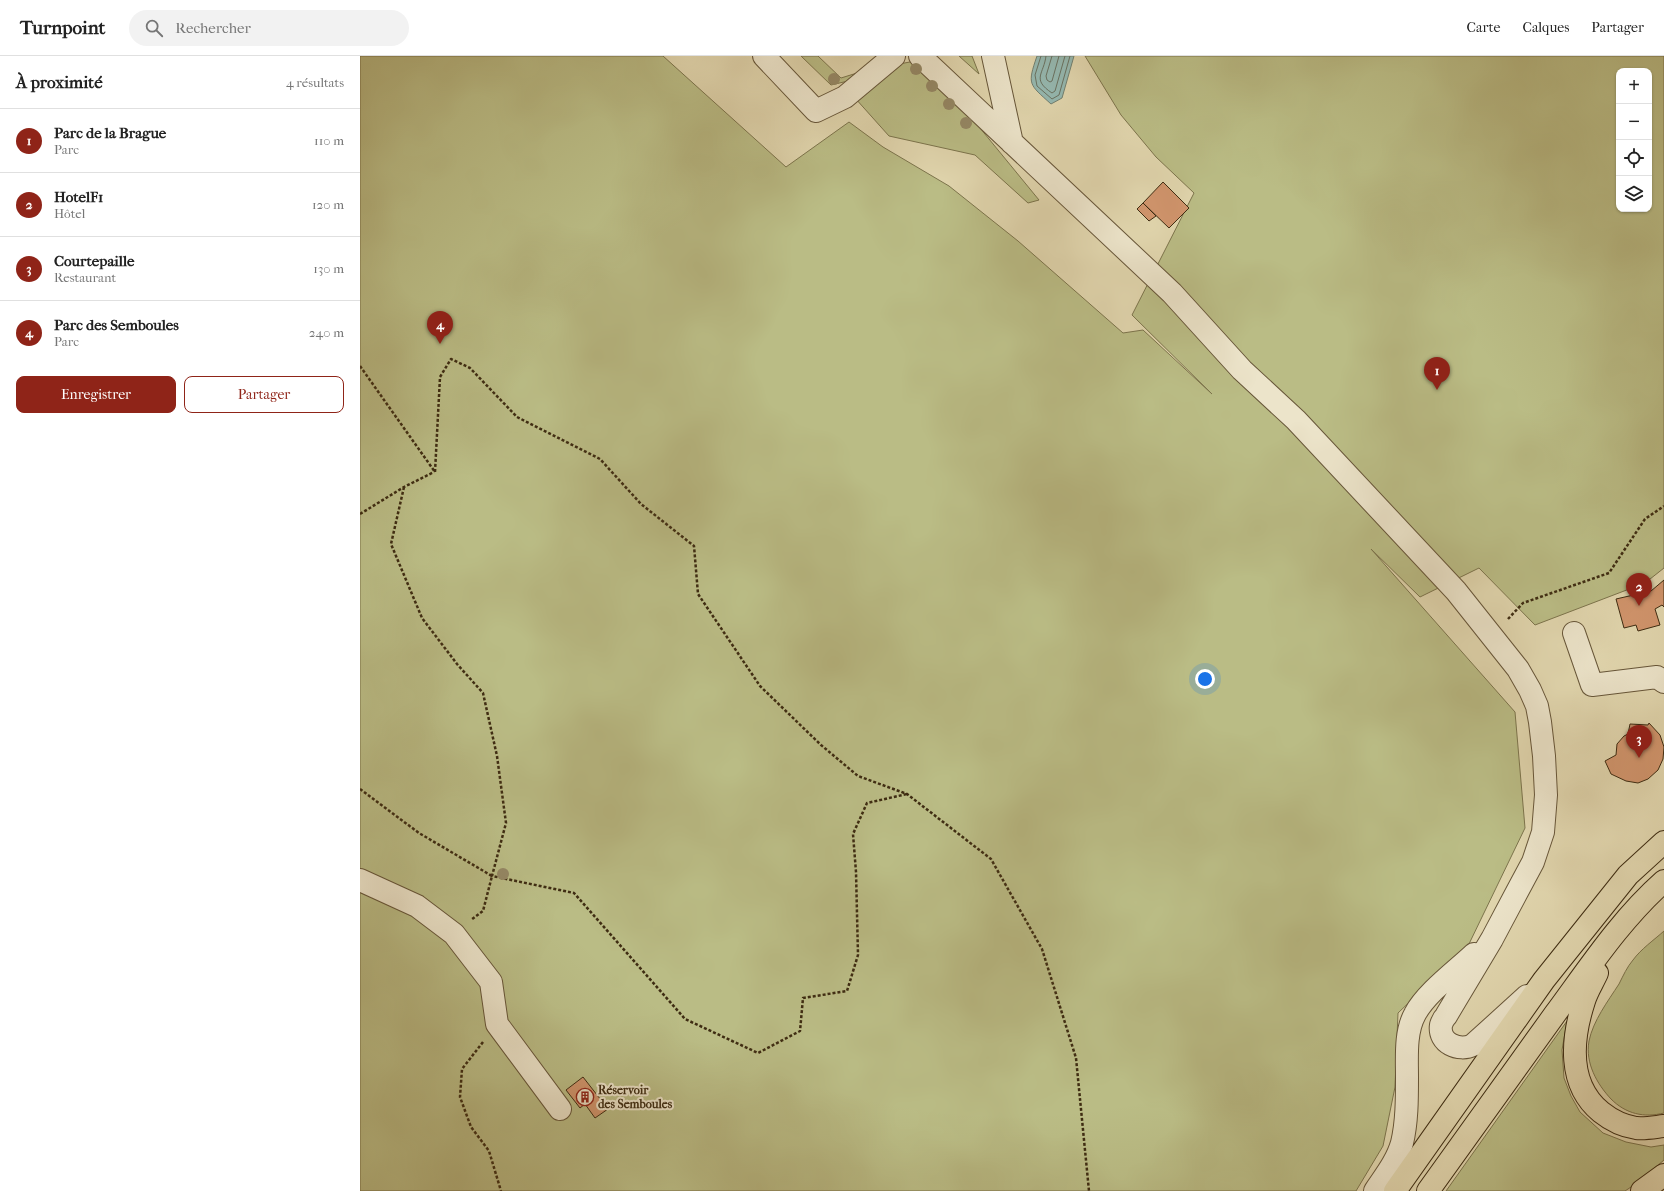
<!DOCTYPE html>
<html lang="fr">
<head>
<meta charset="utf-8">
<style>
  body { margin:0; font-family:"IM FELL French Canon",serif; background:#f2f2f2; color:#222 }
  .controls { position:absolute; right:12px; top:12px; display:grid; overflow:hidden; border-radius:8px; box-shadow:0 1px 3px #0004 }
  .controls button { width:36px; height:36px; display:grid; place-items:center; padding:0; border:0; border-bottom:1px solid #e0e0e0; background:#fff; color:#222; font:20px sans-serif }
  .you { position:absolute; left:845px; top:623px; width:14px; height:14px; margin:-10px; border:3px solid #fff; border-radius:50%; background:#1a73e8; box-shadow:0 0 0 6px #1a73e833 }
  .badge { display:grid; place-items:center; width:26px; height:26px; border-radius:50%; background:#8f2418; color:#fff; font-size:13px; font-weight:700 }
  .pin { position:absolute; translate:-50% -33px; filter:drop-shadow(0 1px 2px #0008) }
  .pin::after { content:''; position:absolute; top:21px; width:14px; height:12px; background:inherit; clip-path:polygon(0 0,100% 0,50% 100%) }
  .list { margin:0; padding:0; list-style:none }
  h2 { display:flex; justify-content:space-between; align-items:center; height:52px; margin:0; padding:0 16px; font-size:17px }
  h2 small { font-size:13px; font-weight:400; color:#767676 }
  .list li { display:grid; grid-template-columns:26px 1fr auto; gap:12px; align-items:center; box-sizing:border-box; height:64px; padding:0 16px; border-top:1px solid #e0e0e0 }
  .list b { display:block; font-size:15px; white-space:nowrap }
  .list p { margin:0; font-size:13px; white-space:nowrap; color:#767676 }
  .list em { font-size:13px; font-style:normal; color:#767676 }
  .actions { display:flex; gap:8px; padding:12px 16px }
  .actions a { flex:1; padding:9px 0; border:1px solid #8f2418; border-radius:8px; text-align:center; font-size:14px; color:#8f2418 }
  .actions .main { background:#8f2418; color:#fff }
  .icon { flex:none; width:22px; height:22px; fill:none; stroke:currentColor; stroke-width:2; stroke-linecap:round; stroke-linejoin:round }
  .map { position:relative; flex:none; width:1304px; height:1135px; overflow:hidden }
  header { display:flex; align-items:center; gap:24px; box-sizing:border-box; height:56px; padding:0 20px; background:#fff; border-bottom:1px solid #e0e0e0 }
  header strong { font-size:19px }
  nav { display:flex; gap:22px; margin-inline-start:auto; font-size:14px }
  .search { width:280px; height:36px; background:#f2f2f2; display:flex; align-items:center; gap:10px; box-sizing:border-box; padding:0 14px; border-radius:22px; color:#767676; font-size:15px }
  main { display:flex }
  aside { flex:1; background:#fff }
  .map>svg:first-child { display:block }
</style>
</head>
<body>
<header>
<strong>Turnpoint</strong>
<div class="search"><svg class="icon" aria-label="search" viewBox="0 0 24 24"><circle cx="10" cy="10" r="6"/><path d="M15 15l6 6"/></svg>Rechercher</div>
<nav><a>Carte</a><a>Calques</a><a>Partager</a></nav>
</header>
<main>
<aside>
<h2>À proximité<small>4 résultats</small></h2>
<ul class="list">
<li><span class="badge">1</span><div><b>Parc de la Brague</b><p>Parc</p></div><em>110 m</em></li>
<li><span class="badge">2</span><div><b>HotelF1</b><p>Hôtel</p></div><em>120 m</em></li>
<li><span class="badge">3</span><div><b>Courtepaille</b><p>Restaurant</p></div><em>130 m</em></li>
<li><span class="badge">4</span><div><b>Parc des Semboules</b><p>Parc</p></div><em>240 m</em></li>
</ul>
<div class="actions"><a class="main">Enregistrer</a><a>Partager</a></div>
</aside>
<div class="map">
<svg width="1304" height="1135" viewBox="0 0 1304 1135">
  <rect width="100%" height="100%" fill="#e1d6ae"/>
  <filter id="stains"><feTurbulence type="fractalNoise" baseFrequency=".005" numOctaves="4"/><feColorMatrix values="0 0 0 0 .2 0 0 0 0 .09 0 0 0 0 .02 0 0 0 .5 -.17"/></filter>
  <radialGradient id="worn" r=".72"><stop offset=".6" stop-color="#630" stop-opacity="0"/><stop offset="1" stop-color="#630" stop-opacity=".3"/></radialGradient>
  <path fill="#babc85" stroke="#7c744c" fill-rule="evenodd" d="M0,0H303L426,111L489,66L523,91L589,130L658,185L763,277L783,274L852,338L772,259L834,137L796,101L761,59L725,0H1304V512L1285,527L1175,569L1119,512L1060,541L1011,493L1155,656L1165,772L1108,890L1038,957L1035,1031L1023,1090L996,1135H0ZM1259,15H1289V153H1259Z
    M441,0H458L481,22L497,17L488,25L471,29Z
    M599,0H612L619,18Z
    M555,5L588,33L679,144L668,147L615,99L529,80L495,42L534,9Z
    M1304,875V1057C1284,1062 1266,1058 1251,1043C1237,1028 1225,1007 1229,985C1233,965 1248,945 1259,928C1263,920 1267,911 1273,904C1281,893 1294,884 1304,875Z
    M1207,965L1202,994L1204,1022L1211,1040L1220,1056L1243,1077L1266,1086L1291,1091L1304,1089V1104L1277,1127L1265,1135H1086Z"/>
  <path fill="#95b8b0" stroke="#728071" d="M677,0H714L702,42L691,48C669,28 667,29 677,0Z"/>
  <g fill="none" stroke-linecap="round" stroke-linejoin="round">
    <path stroke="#6a7261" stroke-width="1" d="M681,0L675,19L677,30L692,43L699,39L710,0
      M686,0C684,18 671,23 692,37L695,35L705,0
      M692,0L686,20L687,24L690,26L692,25L699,0"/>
  </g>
  <path fill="#d1956d" stroke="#3e2c12" d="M803,126L829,152L809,172L783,147Z
    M783,147L796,160L789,165L777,153Z
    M1304,524V551L1302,549L1295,553L1300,569L1278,575L1276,569L1264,572L1256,543L1291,535Z
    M1289,667L1300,679L1304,691L1303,703L1298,714L1288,723L1278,727L1266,725L1251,718L1245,705L1256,699L1257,688L1264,680L1268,678L1270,668L1288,669Z
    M223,1021L248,1053L235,1062L225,1048L220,1052L206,1034Z"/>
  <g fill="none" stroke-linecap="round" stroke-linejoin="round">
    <defs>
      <path id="minor" d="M404,0L456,55L485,41L534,0
        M560,0L812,237L882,314L936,364L1096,535L1158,613L1170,634L1177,650L1180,666L1184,700L1186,739L1183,776L1173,806L1158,834L1132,883L1086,960C1084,962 1082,966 1081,969C1078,987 1099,996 1113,989L1167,940
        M633,0L652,87
        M1214,577L1232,629L1297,621L1304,626
        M0,824L57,850L94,878L131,926L137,968L200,1053
        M1015,1135C1025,1120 1037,1105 1042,1087C1047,1066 1047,1043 1047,1021C1047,1001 1045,976 1055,958C1066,937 1096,915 1114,898"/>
      <path id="major" d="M1237,917C1233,926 1227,935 1224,945C1212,982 1207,1028 1241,1056C1251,1064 1263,1070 1276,1072C1285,1073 1295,1071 1304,1070
        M1035,1135L1184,924L1268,819L1304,786
        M1068,1135C1110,1076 1152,1017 1195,958C1229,912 1261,863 1304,825
        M1282,1135L1304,1119"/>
    </defs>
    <use href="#minor" stroke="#675639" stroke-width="24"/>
    <use href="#major" stroke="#3e2c12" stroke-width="24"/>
    <path stroke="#3e2c12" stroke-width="2.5" stroke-dasharray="3 2" stroke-linecap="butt" d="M0,310L75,416L80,321L91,303L110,312L157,361L240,403L281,448L334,490L338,538L400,630L461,689L498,720L547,738L631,803L682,893L716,1002L729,1135
      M44,431L31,488L62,562L97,608L123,637L137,700L146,767L132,820L214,837L325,963L398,997L440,975L443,942L487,935L498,899L496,816L493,778L507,747L547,738
      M0,458L44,431L74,416
      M1148,563L1163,547L1249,517L1285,463L1304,450
      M0,733L59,777L132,820L123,855L111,864
      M123,986L102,1013L100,1041L111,1071L129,1095L141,1135"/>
    <use href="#minor" stroke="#ece4ca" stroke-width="22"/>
    <use href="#major" stroke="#e1d6ae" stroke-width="22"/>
  </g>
  <g fill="#958865">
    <circle cx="556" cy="13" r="6"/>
    <circle cx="474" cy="23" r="6"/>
    <circle cx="572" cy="30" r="6"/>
    <circle cx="589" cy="48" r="6"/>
    <circle cx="606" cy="67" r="6"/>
    <circle cx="143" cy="818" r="6"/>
  </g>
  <defs>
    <symbol id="building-ring" viewBox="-11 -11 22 22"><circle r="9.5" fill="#ece4ca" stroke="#8f2418" stroke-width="1.5"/><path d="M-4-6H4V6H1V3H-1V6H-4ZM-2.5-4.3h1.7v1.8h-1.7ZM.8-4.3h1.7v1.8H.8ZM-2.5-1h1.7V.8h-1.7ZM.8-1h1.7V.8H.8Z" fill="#8f2418"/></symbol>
  </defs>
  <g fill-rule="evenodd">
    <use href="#building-ring" x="215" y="1031" width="20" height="20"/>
  </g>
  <g text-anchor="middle" stroke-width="4" stroke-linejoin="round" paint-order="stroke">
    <g font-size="12" font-weight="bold" fill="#3e2c12" stroke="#ece4ca" text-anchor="start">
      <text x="238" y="1038">Réservoir<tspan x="238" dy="14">des Semboules</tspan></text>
    </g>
  </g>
  <rect width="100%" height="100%" filter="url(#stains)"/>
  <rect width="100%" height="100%" fill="url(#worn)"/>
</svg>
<div class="controls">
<button>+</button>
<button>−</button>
<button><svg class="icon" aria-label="locate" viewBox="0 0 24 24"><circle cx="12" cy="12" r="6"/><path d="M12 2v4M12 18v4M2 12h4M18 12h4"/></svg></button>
<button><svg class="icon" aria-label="layers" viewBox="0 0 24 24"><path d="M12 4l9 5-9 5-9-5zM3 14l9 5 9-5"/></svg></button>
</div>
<div class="you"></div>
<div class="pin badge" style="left:1077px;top:334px">1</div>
<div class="pin badge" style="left:1279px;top:550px">2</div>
<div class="pin badge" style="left:1279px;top:702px">3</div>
<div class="pin badge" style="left:80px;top:288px">4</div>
</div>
</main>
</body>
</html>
